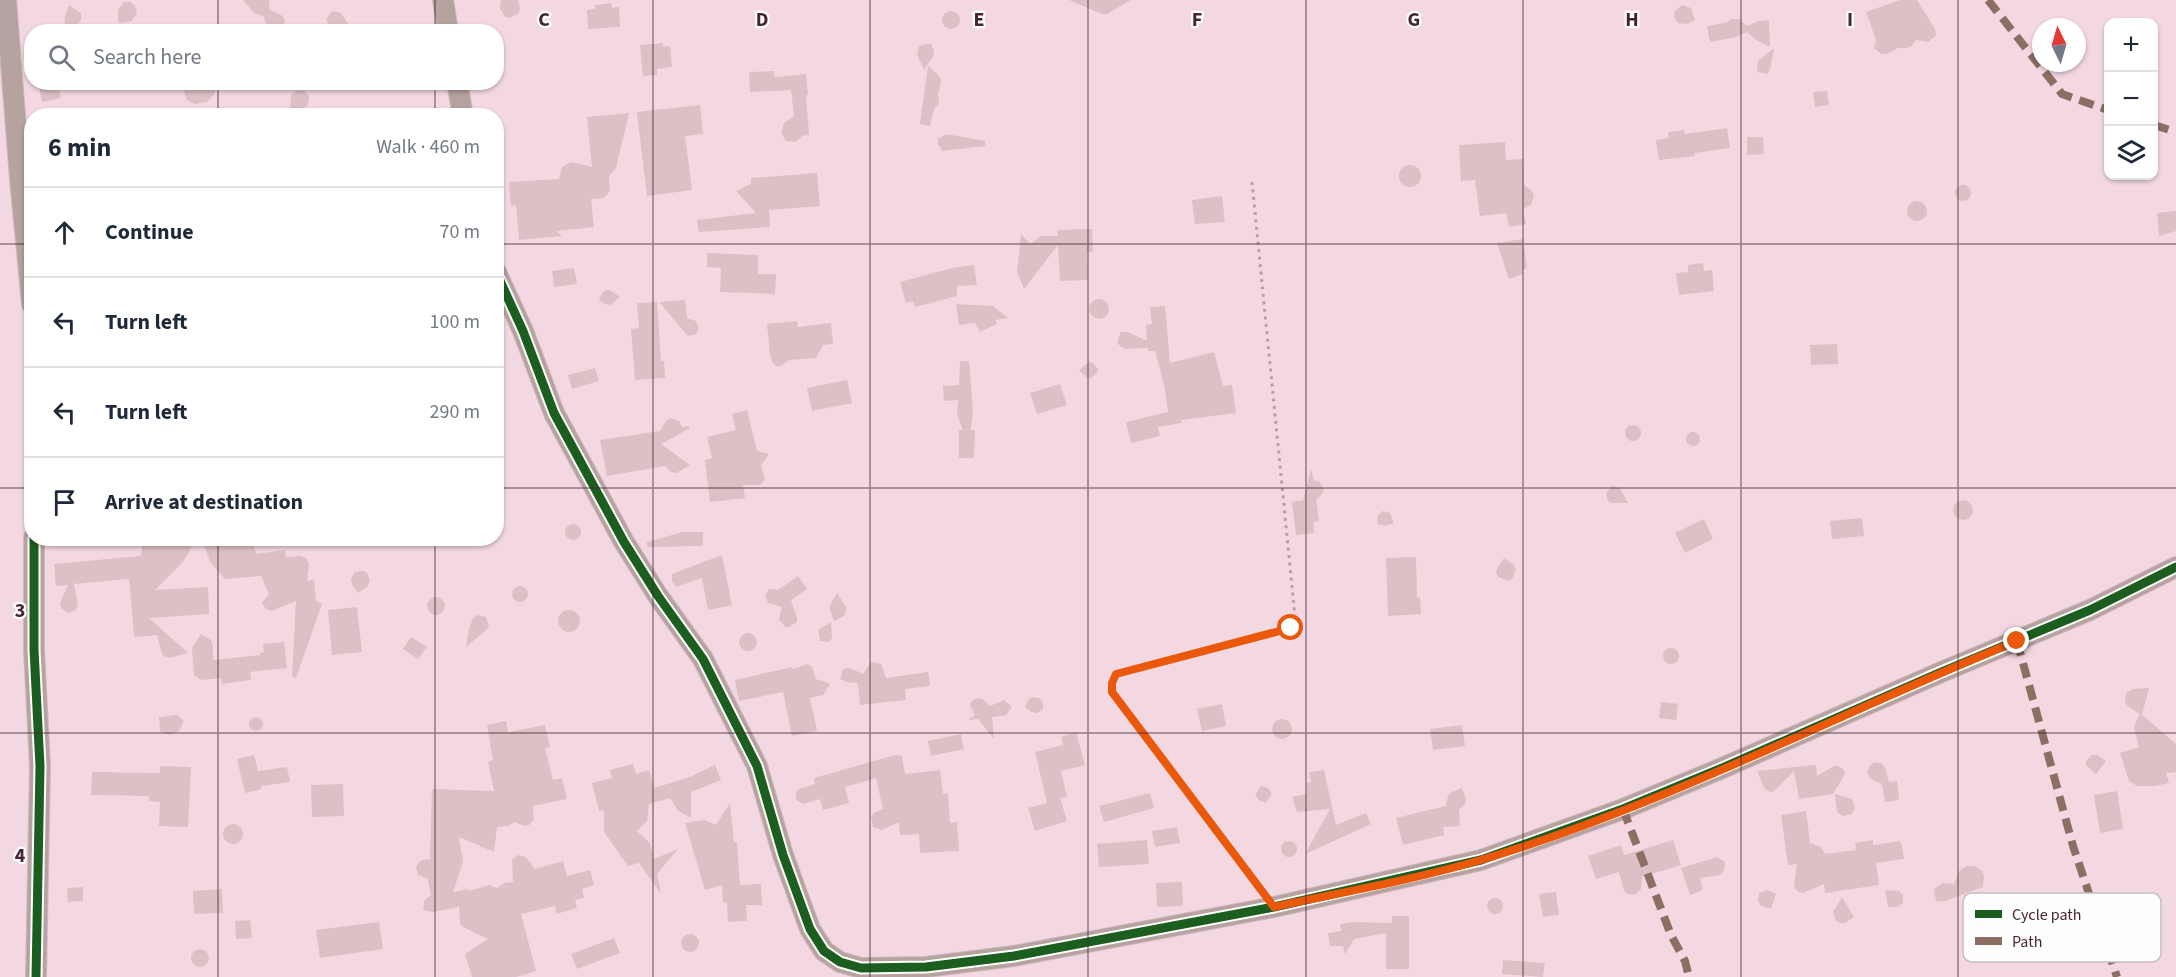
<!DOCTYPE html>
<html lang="en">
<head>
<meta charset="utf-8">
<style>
  body { margin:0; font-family:"Source Sans 3",sans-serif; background:#f6f6f7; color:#1f2937 }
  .controls { position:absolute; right:18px; top:18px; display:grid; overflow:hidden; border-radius:12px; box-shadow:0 2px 4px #0004 }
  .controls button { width:54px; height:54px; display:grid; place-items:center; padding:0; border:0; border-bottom:2px solid #e0e1e3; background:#fff; color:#1f2937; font:30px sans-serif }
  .compass { position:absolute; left:2032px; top:18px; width:54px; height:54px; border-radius:50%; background:#fff; box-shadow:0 2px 4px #0004; rotate:355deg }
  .stop { position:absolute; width:18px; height:18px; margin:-14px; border:4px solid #ea580c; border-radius:50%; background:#fff }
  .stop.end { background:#ea580c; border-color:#fff; box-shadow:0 2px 6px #0008 }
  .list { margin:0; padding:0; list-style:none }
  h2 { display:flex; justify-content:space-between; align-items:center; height:78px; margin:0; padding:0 24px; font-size:26px }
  h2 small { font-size:20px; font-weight:400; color:#747a83 }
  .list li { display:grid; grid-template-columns:39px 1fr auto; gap:18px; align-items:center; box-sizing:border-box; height:90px; padding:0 24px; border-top:2px solid #e0e1e3 }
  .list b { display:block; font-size:22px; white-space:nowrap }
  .list em { font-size:20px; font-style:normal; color:#747a83 }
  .icon { flex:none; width:33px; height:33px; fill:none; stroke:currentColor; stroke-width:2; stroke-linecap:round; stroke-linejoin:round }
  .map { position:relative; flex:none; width:2176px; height:977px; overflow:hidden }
  .search { position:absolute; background:#fff; box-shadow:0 2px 4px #0004; left:24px; top:24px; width:480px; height:66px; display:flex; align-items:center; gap:15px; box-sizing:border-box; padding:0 21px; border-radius:24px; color:#747a83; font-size:22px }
  .panel { position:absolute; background:#fff; box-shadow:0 2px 4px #0004; left:24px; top:108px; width:480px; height:438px; border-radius:24px }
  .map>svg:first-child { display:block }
</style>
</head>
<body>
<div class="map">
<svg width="2176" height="977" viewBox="0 0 2176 977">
  <rect width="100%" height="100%" fill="#f3d8e2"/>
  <path fill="#dcc0c5" d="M243,0H269L270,10L281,15L285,20L284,28L281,32H270L263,16L254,13Z
    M501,0H518L520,8L519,13L510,18L505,17L500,8Z
    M1069,0H1131L1107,14H1102Z
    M1900,0H1917L1935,29L1936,35L1929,42L1916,40L1912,46L1907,48H1898L1887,54H1881L1874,48L1876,40L1866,12Z
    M124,2H131L135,6L137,14L131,21L118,23V10Z
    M611,3L612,8L619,7L620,27L588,29L587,10L595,9V5Z
    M69,5L81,13V20L70,32H64L65,16Z
    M1682,5L1691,8L1695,20L1687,24L1678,23L1674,17L1675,11Z
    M942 20a9 9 0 1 1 18 0a9 9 0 1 1-18 0Z
    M332,11L341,13L351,28L336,30L330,28L326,19Z
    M1732,19H1739L1747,26L1759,21L1769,20L1770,47L1755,39L1747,32L1737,37L1710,42L1707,26L1725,23Z
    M663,43V47L670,46L672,67L657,69V75L643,76L640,45Z
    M924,44H931L934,51V55L924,70L917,54L919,46Z
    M1774,48L1770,70L1767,74L1757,72L1758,61Z
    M928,66L940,77L941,82L938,95L939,104L934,109L930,126L920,124Z
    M774,71V77L806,74L808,95H806L809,135L802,136L796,142L786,141L781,133L784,123L794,116L791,90L750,92L749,72Z
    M38,82H58L61,98L42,102Z
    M184,82H215V93L207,102L195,104L187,100L184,91Z
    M303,90L309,96L308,105L303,109L290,110L291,95L296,91Z
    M1827,91L1829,105L1815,107L1813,92Z
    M700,105L703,134L685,136L692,190L647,196L637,112Z
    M629,113L616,168L609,176L610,190L607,195L603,198L591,199L594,227L556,231L562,236L519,240L516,205L511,206L509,182L559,179L562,167L571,162L592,167L587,117Z
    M1727,128L1730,148L1695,153V156L1659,160L1656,140L1669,138L1668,132L1684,130L1685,134Z
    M946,134L985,141V146L942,151L938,144V139Z
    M1747,137H1763L1764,154L1747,155Z
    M1505,142L1506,160L1523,159L1524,185L1531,190L1534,195L1531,205L1523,209L1526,224L1509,227L1506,213L1480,216L1475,180L1461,181L1459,145Z
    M1399 176a11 11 0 1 1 22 0a11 11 0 1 1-22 0Z
    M817,173L820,206L769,210L770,227L699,232L697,220L756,213L736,191L751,184V178Z
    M1955 193a8 8 0 1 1 16 0a8 8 0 1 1-16 0Z
    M1222,196L1225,222L1195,224L1192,200Z
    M1907 211a10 10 0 1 1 20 0a10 10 0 1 1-20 0Z
    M2176,211V231L2159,236L2157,213Z
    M1092,229L1093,252H1087L1088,280L1060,281L1058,245L1024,289L1017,272L1021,234L1030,244L1041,236H1058L1057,230Z
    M1523,239L1527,268L1522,270L1523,274L1509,279L1497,243Z
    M707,253L758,255V274H776L775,294L720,292L721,268L707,267Z
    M1703,263L1704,271L1712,270L1714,291L1679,295L1676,273L1688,272V265Z
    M974,265L977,285L957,286V296L915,307L913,301L906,303L900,282L952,268Z
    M574,268L577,284L554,287L552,271Z
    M606,290H610L620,297L610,305L605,304L599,300L602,293Z
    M1089 309a10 10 0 1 1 20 0a10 10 0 1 1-20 0Z
    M685,300L687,318L696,321L699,328L696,334L688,336L659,302Z
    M657,302L661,361H664L665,378L635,380L631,329L639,328L637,303Z
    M956,304L993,306L1008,318L995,320L997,324L980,332L975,323L959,325Z
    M1165,306L1170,363L1214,352L1223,386L1232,385L1236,413L1181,420L1182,423L1158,427L1160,436L1131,443L1126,422L1168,412L1164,384L1155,351H1148V348L1125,349L1118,344V339L1121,332H1128L1147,341L1146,325L1152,324L1150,307Z
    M797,321L798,327L831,323L833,344L823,345L816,358L789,360L781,366H777L773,363L770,355L767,324Z
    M1837,344L1838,364L1811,365L1810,345Z
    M960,361H969L973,412L971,430H975L974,458H959V430H963L957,414L958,400L944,401L943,386L959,385Z
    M1089,362L1093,363L1098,369L1097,373L1091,378L1086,377L1079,370Z
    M595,368L599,381L572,389L568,375Z
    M847,380L852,403L812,411L807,388Z
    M1060,384L1067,405L1037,414L1030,393Z
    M747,410L757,451L769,454L761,466L765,478L763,482L760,485H743L745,498L710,502L705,460L712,458L707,437L736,430L732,414Z
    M670,418L679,421L682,427L689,426L690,428L661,444L690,465L676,473L671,472L665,466L607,476L600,440L660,431L666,421Z
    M1625 433a8 8 0 1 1 16 0a8 8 0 1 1-16 0Z
    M1686 439a7 7 0 1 1 14 0a7 7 0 1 1-14 0Z
    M1311,469L1314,481H1319L1324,489L1323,493L1316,500L1319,521L1313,522L1314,533L1296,535L1292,502L1303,500Z
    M1612,486L1620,488L1628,503H1612L1608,501L1606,493Z
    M1953 510a10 10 0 1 1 20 0a10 10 0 1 1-20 0Z
    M1383,511L1390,513L1394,523L1385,526L1378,524L1377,516Z
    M1862,518L1864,536L1832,539L1830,521Z
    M1704,519L1713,539L1685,553L1675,533Z
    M565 532a8 8 0 1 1 16 0a8 8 0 1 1-16 0Z
    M683,532H703V546L647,547V542Z
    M143,538H197L183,562L155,590L208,587L209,614L149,618L188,653L170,658L165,657L162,654L157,635L134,637L129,579L74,584L78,605L76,610L68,613L61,608L60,603L68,585L56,586L54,564L141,556Z
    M202,538H253L256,554L285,550L286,557L301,556L307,559L309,564L307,581L314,580L316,601L322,604L296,678L292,677L296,601L271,611L266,609L262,603L269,594L261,576L225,579L210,562Z
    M722,555L732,605L708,610L702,578L676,587L672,581V574Z
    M1416,557L1417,597H1420L1421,614L1388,616L1386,558Z
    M1504,558L1514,565L1516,570L1512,579L1508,581L1498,577L1496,572L1497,568Z
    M360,571H365L368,575L370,581L368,586L358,593L352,585L351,579L354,573Z
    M798,576L807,589L791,600L797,618V622L789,627H785L779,619L782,607L768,603L765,596L769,589L778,590Z
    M512 594a8 8 0 1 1 16 0a8 8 0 1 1-16 0Z
    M837,593L846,607V612L844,616L834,621L829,607Z
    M427 606a9 9 0 1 1 18 0a9 9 0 1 1-18 0Z
    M357,607L362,652L332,655L328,610Z
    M558 621a11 11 0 1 1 22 0a11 11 0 1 1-22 0Z
    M477,615L486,617L489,625L487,629L466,647L469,628L473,618Z
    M831,622L832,638L829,642L820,641L818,630Z
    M739 642a9 9 0 1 1 18 0a9 9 0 1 1-18 0Z
    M201,634L211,640L213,645V660L260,655V653L264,652L263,644L284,642L287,668L250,672L251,680L222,684L221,678L201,680L194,675L192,648Z
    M411,637L427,647L418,659L403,649Z
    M1663 656a8 8 0 1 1 16 0a8 8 0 1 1-16 0Z
    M871,662L881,664L886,678L928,672L930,686L905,689L906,700L860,705L858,683L847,682L840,679L843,669L850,668L863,674Z
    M807,664L812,667L816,679L830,684L823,695L810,698L817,731L792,736L783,692L739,701L735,680L792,667L793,669Z
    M2149,688L2142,715L2127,706L2125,700L2126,693L2132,689Z
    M1032,697L1040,698L1043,703V709L1037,713L1031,712L1025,707L1028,700Z
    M978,698L983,699L990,706L1004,700L1012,707L1006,715L992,717L994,739L978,719L968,720L975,715L970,705L973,700Z
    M1661,702L1678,704L1676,720L1659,718Z
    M1222,704L1226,726L1202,731L1197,709Z
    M2140,713L2176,744V772L2166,773L2169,783L2155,786H2137L2129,781L2120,753L2139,747L2134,727Z
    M177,715L184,721L179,731L169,735L160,731L159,717Z
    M249 724a7 7 0 1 1 14 0a7 7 0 1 1-14 0Z
    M1272 729a10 10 0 1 1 20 0a10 10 0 1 1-20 0Z
    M506,721L508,732L545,725L550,747L545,748L553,780L562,778L567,799L533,806L534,819L529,825L524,826L515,822L508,826L497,827L494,852L459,837L463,862L453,892L468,889L469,891L489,885L497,888L504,883L513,882L512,860L518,855L526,857L535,869L563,861L567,876L590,870L594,885L582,889L584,898L575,900L577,908L556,914L555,906L521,914L536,971L516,977H472L465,954L488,939L463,927L460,923L459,907L433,912L423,910L424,901L431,895L428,879L418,875L416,867L421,860L430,859L432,789L494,791L488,762L493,760L487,725Z
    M1462,725L1465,746L1433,750L1430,729Z
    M1076,732L1085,765L1061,771L1067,797L1060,798L1067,821L1035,831L1028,808L1047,803L1035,752L1063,745L1061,737Z
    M961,734L964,749L931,756L928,741Z
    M254,755L258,771L287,767L290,782L261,786V789L245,793L237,759Z
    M895,755L902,756L905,774L940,770L943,794L948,793L950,823L957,822L959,851L920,853L919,834L900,835L899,822L882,830L873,827L871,817L874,813L883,809L876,778L845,787L849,803L823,810L820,799L804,804L796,800V792L799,789L815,784L814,778Z
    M2092,755H2097L2106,761L2096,774L2086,765V761Z
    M1875,762L1881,763L1885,767L1889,782L1897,781L1899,800L1885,802L1882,784L1871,779L1867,773L1870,765Z
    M633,764L636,774L649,770L654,788L690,777L715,765L721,780L691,792V818L678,811L670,798L649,804L647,821L637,831L650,843L654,859L678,849L657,874L661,894L639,863L628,866L604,832V810L599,811L592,783L612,778L610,770Z
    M1816,765L1817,776L1834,766H1838L1843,769L1845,774L1833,794L1799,799L1794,771L1773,792L1768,791L1764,788L1757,771Z
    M160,766L191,767L188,827L159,826L160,802L149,801V796L91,795L92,772L160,773Z
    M1324,770L1336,825L1366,813L1371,824L1305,854L1330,809L1297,812L1292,797L1307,794L1306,783L1311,782L1309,772Z
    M343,784L344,816L312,817L311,785Z
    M1261,786L1268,788L1272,794L1266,803L1259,800L1255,795Z
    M1462,788L1466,799L1465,804L1459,810L1460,826L1443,827L1444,835L1403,845L1396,818L1446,806L1448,796L1451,792Z
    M2117,791L2123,829L2100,833L2094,795Z
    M1150,793L1154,808L1104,822L1099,806Z
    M1835,794L1852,799L1855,808L1852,814L1843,816L1837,812Z
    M730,803L734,842H737L740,885L761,884L762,905H746L747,921L728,922L727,902L723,903L722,885L705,890L685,823L704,820L716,825Z
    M1806,811L1810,843L1821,847L1825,854L1856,850L1855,843L1873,840V845L1901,841L1904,859L1876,863L1879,885L1825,893L1824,884L1803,893L1798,892L1794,887L1797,864L1788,865L1781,815Z
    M223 834a10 10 0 1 1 20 0a10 10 0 1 1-20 0Z
    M1177,827L1180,843L1155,847L1152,831Z
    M1147,840L1149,864L1099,867L1097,844Z
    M1673,840L1681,865L1642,877L1641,889L1636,894L1629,895L1624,891L1619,872L1596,879L1588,856L1621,845L1624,855Z
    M1281 849a8 8 0 1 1 16 0a8 8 0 1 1-16 0Z
    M1717,857L1725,862L1724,871L1720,875L1700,878L1703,890L1690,895L1681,868Z
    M1966,866H1975L1982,871L1984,876L1983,887L1945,901L1937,902L1934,894L1935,888L1943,883L1954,884L1959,871Z
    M1182,882L1183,906L1157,907L1156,883Z
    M83,887V901L68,902L67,888Z
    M222,889L223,913L194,914L193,891Z
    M1767,890L1776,894L1771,909L1761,906L1758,901L1759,893Z
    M1885,890L1899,891L1903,895V903L1897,907H1888Z
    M1556,892L1559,915L1543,917L1539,894Z
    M1842,897L1854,917L1845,923H1840L1836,921L1833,912Z
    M1487 906a8 8 0 1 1 16 0a8 8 0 1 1-16 0Z
    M1392,916H1409V969H1386V933L1354,939L1345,954L1343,946H1330L1328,933L1341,931L1340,924L1354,922L1392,923Z
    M250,920L252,938L236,939L235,921Z
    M379,922L383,949L320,958L316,930Z
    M681 943a9 9 0 1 1 18 0a9 9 0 1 1-18 0Z
    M614,938L620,953L577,969L571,954Z
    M191 958a9 9 0 1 1 18 0a9 9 0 1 1-18 0Z
    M1503,960L1545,963L1543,977L1502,974Z"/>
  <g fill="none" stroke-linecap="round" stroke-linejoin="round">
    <defs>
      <path id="street" d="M6,0L20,179L32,304
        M443,0L448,32
        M457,82L463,116
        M496,272L523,331L554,413L624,542L658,596L703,659L757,766L783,855L810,929L824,951L840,962L861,968L926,967L1014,956L1274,907L1481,860L1623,809L1720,769L1939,673L2090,610L2176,567
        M34,538V650L40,766L36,977"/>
    </defs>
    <use href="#street" stroke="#ceb7bf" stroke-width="22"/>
    <path stroke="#b4a2a1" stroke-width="3" stroke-dasharray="3 4.5" stroke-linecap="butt" d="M1252,182L1295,617L1291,628L1282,631L1116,674L1112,683V692L1262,891"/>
    <use href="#street" stroke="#b6a29f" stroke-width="20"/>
    <path stroke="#8d6e63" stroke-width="8" stroke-dasharray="15 8" stroke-linecap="butt" d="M1988,0L2062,94L2108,110
      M2154,125L2170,130H2176
      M2017,641L2073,846L2117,977
      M1623,809L1671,935L1685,961L1689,977
      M1978,957L2036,956L2102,932"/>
    <defs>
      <path id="cycleway" d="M496,272L523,331L554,413L624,542L658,596L703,659L757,766L783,855L810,929L824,951L840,962L861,968L926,967L1014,956L1274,907L1481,860L1623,809L1720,769L1939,673L2090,610L2176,567
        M34,538V650L40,766L36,977"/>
    </defs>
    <use href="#cycleway" stroke="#fefefe" stroke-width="13"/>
    <use href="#cycleway" stroke="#1b5e20" stroke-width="9"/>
  </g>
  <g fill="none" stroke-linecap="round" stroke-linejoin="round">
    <path stroke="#ea580c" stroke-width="8" d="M1291,628L1116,674L1112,683V692L1274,907C1343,892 1413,880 1481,860C1665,805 1840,713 2017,641"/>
  </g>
  <path fill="none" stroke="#442531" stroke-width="1.5" stroke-opacity="0.55" d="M218,0V32M435,0V32M653,0V977M870,0V977M1088,0V977M1306,0V977M1523,0V977M1741,0V977M1958,0V977M218,82V116M435,82V116M0,244H32M496,244H2176M0,488H32M496,488H2176M218,538V977M435,538V977M0,733H2176"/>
  <rect x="1963" y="893" width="198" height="69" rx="9" fill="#fefefe" stroke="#c6bdc0" stroke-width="1.5"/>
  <rect x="1975" y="910" width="27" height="8" fill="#1b5e20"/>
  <rect x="1975" y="937" width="27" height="8" fill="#8d6e63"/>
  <g font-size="16" fill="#442531">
    <text x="2012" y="920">Cycle path</text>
    <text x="2012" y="947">Path</text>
  </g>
  <g font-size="20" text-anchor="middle" font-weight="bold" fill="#442531" stroke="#fefefe" stroke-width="4.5" stroke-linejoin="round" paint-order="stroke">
    <text x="544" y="26">C</text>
    <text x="762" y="26">D</text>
    <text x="979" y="26">E</text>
    <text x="1197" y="26">F</text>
    <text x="1414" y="26">G</text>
    <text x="1632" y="26">H</text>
    <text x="1850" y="26">I</text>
    <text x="20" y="617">3</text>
    <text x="20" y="862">4</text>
  </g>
</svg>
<div class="controls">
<button>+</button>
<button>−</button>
<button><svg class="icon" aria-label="layers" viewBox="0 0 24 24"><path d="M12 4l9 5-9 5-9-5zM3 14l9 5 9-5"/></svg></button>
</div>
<svg class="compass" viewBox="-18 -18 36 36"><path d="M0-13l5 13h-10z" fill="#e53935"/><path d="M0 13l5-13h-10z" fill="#747a83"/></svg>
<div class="stop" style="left:1291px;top:628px"></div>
<div class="stop end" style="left:2017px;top:641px"></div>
<div class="search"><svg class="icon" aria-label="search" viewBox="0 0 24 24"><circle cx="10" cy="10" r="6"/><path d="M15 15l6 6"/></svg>Search here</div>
<section class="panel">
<h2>6 min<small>Walk · 460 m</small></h2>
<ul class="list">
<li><svg class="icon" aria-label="ahead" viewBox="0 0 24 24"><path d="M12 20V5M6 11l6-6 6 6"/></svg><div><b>Continue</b></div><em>70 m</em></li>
<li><svg class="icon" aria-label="left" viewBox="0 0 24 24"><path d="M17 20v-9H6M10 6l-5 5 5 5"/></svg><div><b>Turn left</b></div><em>100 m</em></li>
<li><svg class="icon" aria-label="left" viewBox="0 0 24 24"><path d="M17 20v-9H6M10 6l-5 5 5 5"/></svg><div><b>Turn left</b></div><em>290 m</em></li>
<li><svg class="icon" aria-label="arrive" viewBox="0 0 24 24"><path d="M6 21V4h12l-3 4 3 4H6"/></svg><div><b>Arrive at destination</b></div></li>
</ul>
</section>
</div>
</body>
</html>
